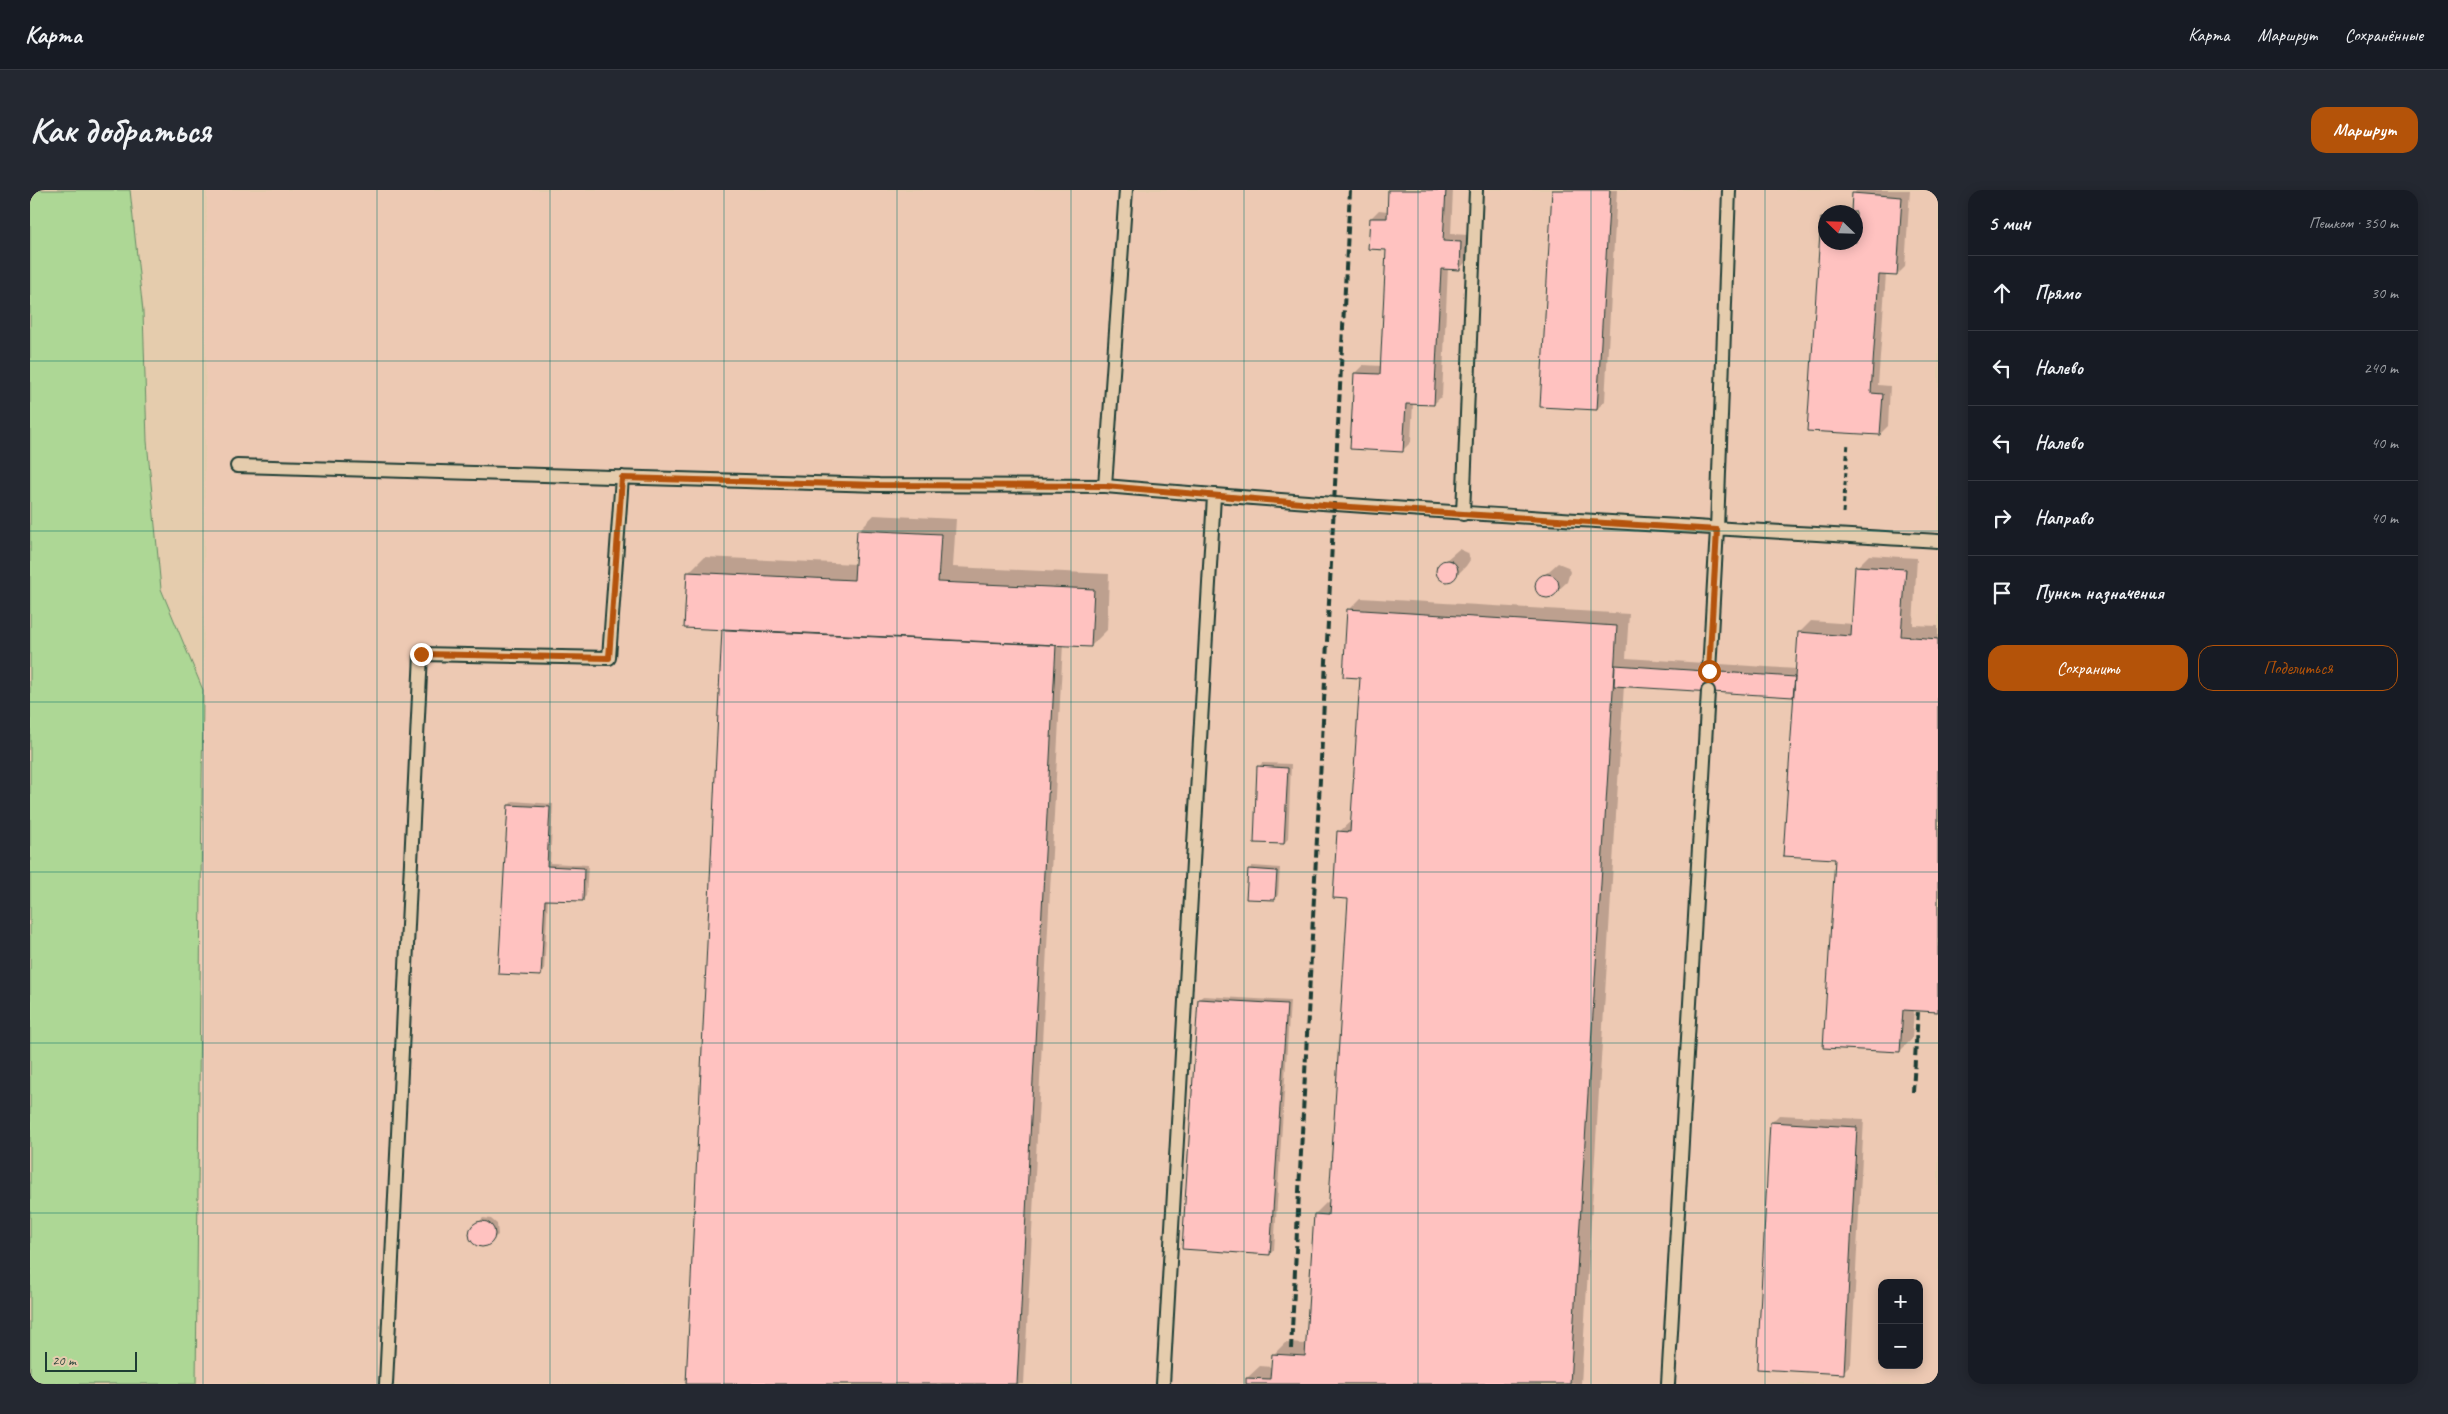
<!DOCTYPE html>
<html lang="ru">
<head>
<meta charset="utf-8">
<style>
  body { margin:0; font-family:Caveat,sans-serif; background:#242831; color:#f1f3f6 }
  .controls { position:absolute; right:15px; bottom:15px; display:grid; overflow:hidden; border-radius:10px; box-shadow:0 2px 12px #0003 }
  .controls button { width:45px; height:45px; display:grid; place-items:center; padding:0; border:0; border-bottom:1px solid #363941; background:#171b24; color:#f1f3f6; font:25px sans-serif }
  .compass { position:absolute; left:1788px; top:15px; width:45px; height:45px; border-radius:50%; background:#171b24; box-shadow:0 2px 12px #0003; rotate:293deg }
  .scale { position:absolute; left:15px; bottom:12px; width:92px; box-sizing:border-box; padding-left:5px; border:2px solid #1f3d34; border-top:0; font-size:14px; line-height:18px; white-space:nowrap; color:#1f3d34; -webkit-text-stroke:4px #e5ccad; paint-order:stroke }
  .stop { position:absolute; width:15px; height:15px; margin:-11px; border:4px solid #b45309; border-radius:50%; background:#fff }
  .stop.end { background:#b45309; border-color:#fff; box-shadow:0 1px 5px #0008 }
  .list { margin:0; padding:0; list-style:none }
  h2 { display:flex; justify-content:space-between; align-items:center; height:65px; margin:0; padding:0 20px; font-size:21px }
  h2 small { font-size:16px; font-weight:400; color:#9ea1a6 }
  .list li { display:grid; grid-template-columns:32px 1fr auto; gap:15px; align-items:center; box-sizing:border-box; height:75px; padding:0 20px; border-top:1px solid #363941 }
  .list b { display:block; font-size:19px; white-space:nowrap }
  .list em { font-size:16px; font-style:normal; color:#9ea1a6 }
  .actions { display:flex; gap:10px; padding:15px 20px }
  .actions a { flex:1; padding:11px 0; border:1px solid #b45309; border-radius:15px; text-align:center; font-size:18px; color:#b45309 }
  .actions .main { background:#b45309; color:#fff }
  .icon { flex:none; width:28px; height:28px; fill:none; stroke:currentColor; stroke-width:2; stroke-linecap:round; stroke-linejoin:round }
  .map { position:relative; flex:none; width:1908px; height:1194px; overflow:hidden; border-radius:15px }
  header { display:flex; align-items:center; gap:30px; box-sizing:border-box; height:70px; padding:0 25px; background:#171b24; border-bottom:1px solid #363941 }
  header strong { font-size:24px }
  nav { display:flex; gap:28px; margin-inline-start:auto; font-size:18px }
  .intro { display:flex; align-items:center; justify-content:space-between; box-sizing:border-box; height:120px; padding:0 30px }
  h1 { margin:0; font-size:35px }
  .button { padding:12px 22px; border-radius:15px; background:#b45309; color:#fff; font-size:18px; font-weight:700 }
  main { display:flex; gap:30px; padding:0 30px }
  aside { flex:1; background:#171b24; border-radius:15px; box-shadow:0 2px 12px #0003 }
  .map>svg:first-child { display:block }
</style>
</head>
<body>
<header>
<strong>Карта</strong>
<nav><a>Карта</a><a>Маршрут</a><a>Сохранённые</a></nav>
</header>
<div class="intro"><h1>Как добраться</h1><a class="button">Маршрут</a></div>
<main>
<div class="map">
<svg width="1908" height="1194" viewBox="0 0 1908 1194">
  <rect width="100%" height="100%" fill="#e5ccad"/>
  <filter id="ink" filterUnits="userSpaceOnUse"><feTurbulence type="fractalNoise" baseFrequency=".02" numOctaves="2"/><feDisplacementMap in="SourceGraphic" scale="10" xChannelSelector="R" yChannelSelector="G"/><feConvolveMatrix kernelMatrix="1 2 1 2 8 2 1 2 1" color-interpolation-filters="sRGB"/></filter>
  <g filter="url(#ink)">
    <path fill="#edc9b3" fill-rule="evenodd" d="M177,0H1908V1194H168ZM1796,22H1826V52H1796ZM1852,1093H1889V1175H1852Z"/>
    <path fill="#add795" stroke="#668a64" d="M0,0H100L113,122L117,251L131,399L173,500L166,1194H0Z"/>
    <path fill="#0003" d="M1359,0H1423L1421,44L1439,45L1438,70L1430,78H1418L1412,206L1404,214L1383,213L1381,252L1373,260L1325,183L1333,175L1352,176L1358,59L1341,28L1349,20L1358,21Z
      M1523,0H1587L1575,211L1567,219Z
      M1827,0H1880L1875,77L1867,85L1856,84L1848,195L1860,196L1858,236L1850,244L1778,239L1793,29L1796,26V52H1826V22H1799H1822L1823,4Z
      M844,325L926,329L923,377L1079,384L1077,440L1061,456L1033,454L994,1194H657L694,438L658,383L674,367L826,374L828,341Z
      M1429,359L1438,363L1440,370L1436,376L1424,388L1418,391L1412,390L1407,382L1408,377Z
      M1839,365L1887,368L1883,435L1908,436V821L1884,819L1882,849L1870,861L1806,668L1765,503L1763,506L1594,495L1551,1194H1217V1188L1230,1176L1242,1177L1243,1165L1255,1153L1277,1154L1285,1024L1297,1012L1300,1013L1319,708L1309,642L1322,630L1331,487L1319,420L1331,408L1599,424L1596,468L1767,479L1769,443L1781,431L1823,434L1827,377Z
      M1528,373L1538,377L1540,382L1537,392L1524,404L1518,407L1509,402L1507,396L1510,389Z
      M1232,573L1261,574L1258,649L1254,653L1229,577Z
      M483,611L523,614L520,673L558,675L556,706L552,710L518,708L514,781L511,785L479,615Z
      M1222,676L1250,678L1248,705L1245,709L1219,680Z
      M1173,806L1260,811L1244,1060L1240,1064L1169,809Z
      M1749,925L1834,929L1821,1174L1813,1182L1741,933Z
      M453,1028L461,1029L467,1034L468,1045L454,1056L447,1055L441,1049V1041Z"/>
    <path fill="#ffc2c0" stroke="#1f3d34" d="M1358,0H1416L1413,51L1431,52L1430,80L1411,79L1404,215L1376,214L1373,262L1320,259L1324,183L1350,184L1356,60L1338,59L1340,28H1357Z
      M1522,0H1580L1567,220L1510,217Z
      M1822,3L1872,7L1867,86L1849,85L1841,203L1853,204L1850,245L1777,241L1791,28L1796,29V52H1826V22H1821Z
      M827,340L911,344L908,392L1064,399L1061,457L654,438L657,382L824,390Z
      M1406 381a11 11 0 1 1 22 0a11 11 0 1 1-22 0Z
      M1825,376L1876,379L1871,446L1908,449V822L1873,820L1870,862L1793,858L1805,669L1753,666L1768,442L1821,446Z
      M1505 396a12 12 0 1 1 24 0a12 12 0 1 1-24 0Z
      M1317,419L1587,436L1540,1194H1216V1188L1240,1189L1242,1164L1275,1166L1284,1024L1298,1025L1318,709L1303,708L1307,641L1320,642L1330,488L1313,487Z
      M692,439L1026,455L987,1194H656Z
      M1585,475L1765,487L1763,507L1584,496Z
      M1227,576L1258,578L1254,654L1224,653Z
      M478,615L520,617L517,676L554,678L553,711L515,710L511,786L468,784Z
      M1218,679L1247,681L1245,710L1216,709Z
      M1168,809L1257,814L1240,1065L1152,1059Z
      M1740,932L1827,937L1814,1184L1727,1179Z
      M439 1044a13 13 0 1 1 26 0a13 13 0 1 1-26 0Z"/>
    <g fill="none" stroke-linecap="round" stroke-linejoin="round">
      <defs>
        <path id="lane" d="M1096,0L1075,296C1352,320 1630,335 1908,351
          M207,276L849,295L1075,296
          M1433,324L1446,0
          M1679,481L1687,339L1699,0
          M356,1194L391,464L579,468L592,287
          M1133,1194L1184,306
          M1638,1194L1678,501"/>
      </defs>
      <use href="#lane" stroke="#1f3d34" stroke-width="16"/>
      <path stroke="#1f3d34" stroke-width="3" stroke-dasharray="5 4" stroke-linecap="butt" d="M1813,323L1818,252"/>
      <use href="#lane" stroke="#e5ccad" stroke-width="12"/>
      <path stroke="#1f3d34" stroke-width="4" stroke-dasharray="8 4" stroke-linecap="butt" d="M1883,902L1888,821
        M1261,1159L1320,0"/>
    </g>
  </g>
  <g fill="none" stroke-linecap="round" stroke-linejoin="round" filter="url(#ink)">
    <path stroke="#b45309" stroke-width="6" d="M391,464L579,468L592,288L849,295L1075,296L1305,316L1687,340L1679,481"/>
  </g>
  <path fill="none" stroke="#0f766e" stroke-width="1" stroke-opacity="0.55" d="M173,0V1194M347,0V1194M520,0V1194M694,0V1194M867,0V1194M1041,0V1194M1214,0V1194M1388,0V1194M1561,0V1194M1735,0V1194M0,171H1908M0,341H1908M0,512H1908M0,682H1908M0,853H1908M0,1023H1908"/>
</svg>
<div class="controls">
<button>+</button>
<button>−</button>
</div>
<svg class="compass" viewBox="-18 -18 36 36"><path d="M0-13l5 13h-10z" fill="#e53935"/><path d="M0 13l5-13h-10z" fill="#9ea1a6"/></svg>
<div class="scale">20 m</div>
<div class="stop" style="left:1679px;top:481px"></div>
<div class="stop end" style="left:391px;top:464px"></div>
</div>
<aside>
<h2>5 мин<small>Пешком · 350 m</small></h2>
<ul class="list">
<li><svg class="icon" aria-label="ahead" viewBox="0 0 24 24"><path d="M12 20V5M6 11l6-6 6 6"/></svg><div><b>Прямо</b></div><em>30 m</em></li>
<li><svg class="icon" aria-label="left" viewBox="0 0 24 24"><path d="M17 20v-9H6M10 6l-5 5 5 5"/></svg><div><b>Налево</b></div><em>240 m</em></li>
<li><svg class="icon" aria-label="left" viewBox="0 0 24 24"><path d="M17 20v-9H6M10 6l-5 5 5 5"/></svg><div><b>Налево</b></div><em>40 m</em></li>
<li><svg class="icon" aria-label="right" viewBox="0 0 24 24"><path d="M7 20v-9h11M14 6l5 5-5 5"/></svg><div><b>Направо</b></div><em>40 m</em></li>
<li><svg class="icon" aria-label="arrive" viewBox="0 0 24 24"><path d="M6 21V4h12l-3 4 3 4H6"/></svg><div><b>Пункт назначения</b></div></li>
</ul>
<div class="actions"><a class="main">Сохранить</a><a>Поделиться</a></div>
</aside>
</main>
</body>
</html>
